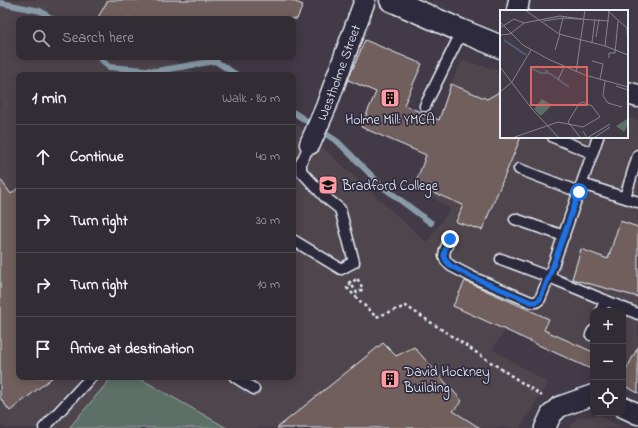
<!DOCTYPE html>
<html lang="en">
<head>
<meta charset="utf-8">
<style>
  body { margin:0; font-family:"Indie Flower",sans-serif; background:#3d3841; color:#f1f3f6 }
  .controls { position:absolute; right:12px; bottom:12px; display:grid; overflow:hidden; border-radius:8px; box-shadow:0 2px 10px #0003 }
  .controls button { width:36px; height:36px; display:grid; place-items:center; padding:0; border:0; border-bottom:1px solid #4d4850; background:#322c35; color:#f1f3f6; font:20px sans-serif }
  .stop { position:absolute; width:12px; height:12px; margin:-9px; border:3px solid #1a73e8; border-radius:50%; background:#fff }
  .stop.end { background:#1a73e8; border-color:#fff; box-shadow:0 1px 4px #0008 }
  .list { margin:0; padding:0; list-style:none }
  h2 { display:flex; justify-content:space-between; align-items:center; height:52px; margin:0; padding:0 16px; font-size:17px }
  h2 small { font-size:13px; font-weight:400; color:#a8a7ad }
  .list li { display:grid; grid-template-columns:26px 1fr auto; gap:12px; align-items:center; box-sizing:border-box; height:64px; padding:0 16px; border-top:1px solid #4d4850 }
  .list b { display:block; font-size:15px; white-space:nowrap }
  .list em { font-size:13px; font-style:normal; color:#a8a7ad }
  .icon { flex:none; width:22px; height:22px; fill:none; stroke:currentColor; stroke-width:2; stroke-linecap:round; stroke-linejoin:round }
  .map { position:relative; flex:none; width:638px; height:428px; overflow:hidden }
  .search { position:absolute; background:#322c35; box-shadow:0 2px 10px #0003; left:16px; top:16px; width:280px; height:44px; display:flex; align-items:center; gap:10px; box-sizing:border-box; padding:0 14px; border-radius:8px; color:#a8a7ad; font-size:15px }
  .panel { position:absolute; background:#322c35; box-shadow:0 2px 10px #0003; left:16px; top:72px; width:280px; height:308px; border-radius:8px }
  .map>svg:first-child { display:block }
</style>
</head>
<body>
<div class="map">
<svg width="638" height="428" viewBox="0 0 638 428">
  <rect width="100%" height="100%" fill="#423a47"/>
  <filter id="ink" filterUnits="userSpaceOnUse"><feTurbulence type="fractalNoise" baseFrequency=".025" numOctaves="2"/><feDisplacementMap in="SourceGraphic" scale="8" xChannelSelector="R" yChannelSelector="G"/><feConvolveMatrix kernelMatrix="1 2 1 2 8 2 1 2 1" color-interpolation-filters="sRGB"/></filter>
  <g filter="url(#ink)">
    <path fill="#50454e" d="M0,0H176L168,19H19V57H166L200,75H19V377H293V123L299,126L427,243L450,209L415,185L451,84L462,60L501,71V137H627V118L638,120V347L623,377V311H593V370L506,330L492,349L548,383L520,428H4L0,424Z
      M598,415L623,428H569L577,418Z"/>
    <path fill="#5b6f67" stroke="#a2b0b0" d="M112,377H137L227,428H69Z"/>
    <g fill="none" stroke-linecap="round" stroke-linejoin="round">
      <path stroke="#899ba9" stroke-width="6" d="M1,3L40,11L53,19
        M99,57L109,67L157,71L215,61
        M209,57L237,75
        M293,112L338,142L383,187L431,223"/>
    </g>
    <path fill="#705f5d" stroke="#e8f1f8" d="M108,0H290L303,5L297,19H97Z
      M365,40L422,64L404,105L439,120L451,84L487,99L501,91V137H521L482,230L456,222L463,205L415,185L426,155L361,127L376,92L348,80Z
      M0,179L11,194L19,187V377H53L10,411L0,398Z
      M620,221L638,227V297L572,279L581,249L608,259Z
      M465,281L549,319L544,330L593,352V370L453,306Z
      M383,343L396,356L414,347L462,401L453,411L480,428H277Z
      M638,347V393L623,385V376Z"/>
    <g fill="none" stroke-linecap="round" stroke-linejoin="round">
      <defs>
        <path id="lane" d="M425,106L462,31
          M553,137L592,153
          M519,169L579,192
          M582,184L638,202
          M625,197L638,155
          M515,219L564,236
          M450,239L445,250L444,256L446,261L451,266L472,277L531,302H536L540,299L549,277L598,137
          M293,240L341,269L354,262L340,209L326,198L301,171V163L310,144
          M501,259L549,277L638,314
          M601,311L605,300
          M591,335L593,331
          M235,377L254,389
          M44,428L91,377"/>
        <g id="street">
          <path d="M517,11L519,0"/>
          <path id="s1" d="M310,144L326,107L365,0"/>
          <path d="M623,407L638,414"/>
          <path d="M545,428L551,415L559,407L593,395"/>
        </g>
        <path id="secondary" d="M391,0L462,31L501,47
          M627,93L638,96"/>
      </defs>
      <use href="#lane" stroke="#e8f1f8" stroke-width="13"/>
      <use href="#street" stroke="#e8f1f8" stroke-width="23"/>
      <use href="#secondary" stroke="#e8f1f8" stroke-width="25"/>
      <path stroke="#e8f1f8" stroke-width="2.5" stroke-dasharray="3 3" stroke-linecap="butt" d="M349,281L357,293L363,289L357,278L347,288L376,317L406,306L542,396"/>
      <use href="#lane" stroke="#2f2a3d" stroke-width="10"/>
      <use href="#street" stroke="#2f2a3d" stroke-width="20"/>
      <use href="#secondary" stroke="#2f2a3d" stroke-width="22"/>
    </g>
  </g>
  <g fill="none" stroke-linecap="round" stroke-linejoin="round" filter="url(#ink)">
    <path stroke="#1a73e8" stroke-width="5" d="M450,239L445,250L444,256L446,261L451,266L472,277L531,302H536L540,299L549,277L579,192"/>
  </g>
  <defs>
    <symbol id="building-square" viewBox="-11 -11 22 22"><rect x="-9" y="-9" width="18" height="18" rx="4" fill="#ff9aa2" stroke="#2f2a3d"/><path d="M-4-6H4V6H1V3H-1V6H-4ZM-2.5-4.3h1.7v1.8h-1.7ZM.8-4.3h1.7v1.8H.8ZM-2.5-1h1.7V.8h-1.7ZM.8-1h1.7V.8H.8Z" fill="#111"/></symbol>
    <symbol id="university-square" viewBox="-11 -11 22 22"><rect x="-9" y="-9" width="18" height="18" rx="4" fill="#ff9aa2" stroke="#2f2a3d"/><path d="M0-5L7-2L0 1L-7-2ZM-4 1L0 2.5L4 1V4Q0 6-4 4Z" fill="#111"/></symbol>
  </defs>
  <g fill-rule="evenodd">
    <use href="#building-square" x="379" y="87" width="22" height="22"/>
    <use href="#university-square" x="317" y="174" width="22" height="22"/>
    <use href="#building-square" x="379" y="368" width="22" height="22"/>
  </g>
  <g text-anchor="middle" stroke-width="3.5" stroke-linejoin="round" paint-order="stroke">
    <g font-size="14" fill="#e8f1f8" stroke="#2f2a3d">
      <text dy="5" stroke="none"><textPath href="#s1" startOffset="77">Westholme Street</textPath></text>
    </g>
    <g font-size="14" fill="#e8f1f8" stroke="#2f2a3d" text-anchor="start">
      <text x="390" y="124" text-anchor="middle">Holme Mill: YMCA</text>
      <text x="342" y="190">Bradford College</text>
      <text x="404" y="376">David Hockney<tspan x="404" dy="16">Building</tspan></text>
    </g>
  </g>
  <g transform="translate(500 10)">
    <rect width="128" height="128" fill="#423a47"/>
    <path d="M42,89L52,95L41,106L34,99ZM127,109L128,115L124,122L116,116Z" fill="#5b6f67"/>
    <path fill="none" stroke="#4a6174" stroke-width="2" d="M4,30L26,45M31,58L41,63H49M45,60L69,77"/>
    <path fill="none" stroke="#84838e" stroke-width="1" d="M25,0L59,24L105,36M108,1L127,18L128,41M109,1L105,36L128,45M43,11L63,8L109,11M0,12L23,35L48,49L85,65L128,77M0,18L14,9L24,13L60,6L82,9M59,24L63,8M0,25L10,24L24,13M96,27L99,9M92,32L95,9M55,40L60,24M109,48V43H115L118,11M92,51L103,54L100,69M0,57L32,99L59,128M76,62L85,0M58,70L64,57M105,71L103,86L108,93L122,97M116,76L128,80M0,82L12,72L31,40M83,121L87,128L110,114M80,127L68,112L79,94L83,92L92,96L100,107L83,117M12,128L58,112L83,117M94,128L110,117"/>
    <path fill="#db6466" fill-opacity="0.15" stroke="#db6466" stroke-width="2" d="M31,57H87V95H31Z"/>
    <rect width="128" height="128" fill="none" stroke="#e8f1f8" stroke-width="2"/>
  </g>
</svg>
<div class="controls">
<button>+</button>
<button>−</button>
<button><svg class="icon" aria-label="locate" viewBox="0 0 24 24"><circle cx="12" cy="12" r="6"/><path d="M12 2v4M12 18v4M2 12h4M18 12h4"/></svg></button>
</div>
<div class="stop" style="left:579px;top:192px"></div>
<div class="stop end" style="left:450px;top:239px"></div>
<div class="search"><svg class="icon" aria-label="search" viewBox="0 0 24 24"><circle cx="10" cy="10" r="6"/><path d="M15 15l6 6"/></svg>Search here</div>
<section class="panel">
<h2>1 min<small>Walk · 80 m</small></h2>
<ul class="list">
<li><svg class="icon" aria-label="ahead" viewBox="0 0 24 24"><path d="M12 20V5M6 11l6-6 6 6"/></svg><div><b>Continue</b></div><em>40 m</em></li>
<li><svg class="icon" aria-label="right" viewBox="0 0 24 24"><path d="M7 20v-9h11M14 6l5 5-5 5"/></svg><div><b>Turn right</b></div><em>30 m</em></li>
<li><svg class="icon" aria-label="right" viewBox="0 0 24 24"><path d="M7 20v-9h11M14 6l5 5-5 5"/></svg><div><b>Turn right</b></div><em>10 m</em></li>
<li><svg class="icon" aria-label="arrive" viewBox="0 0 24 24"><path d="M6 21V4h12l-3 4 3 4H6"/></svg><div><b>Arrive at destination</b></div></li>
</ul>
</section>
</div>
</body>
</html>
